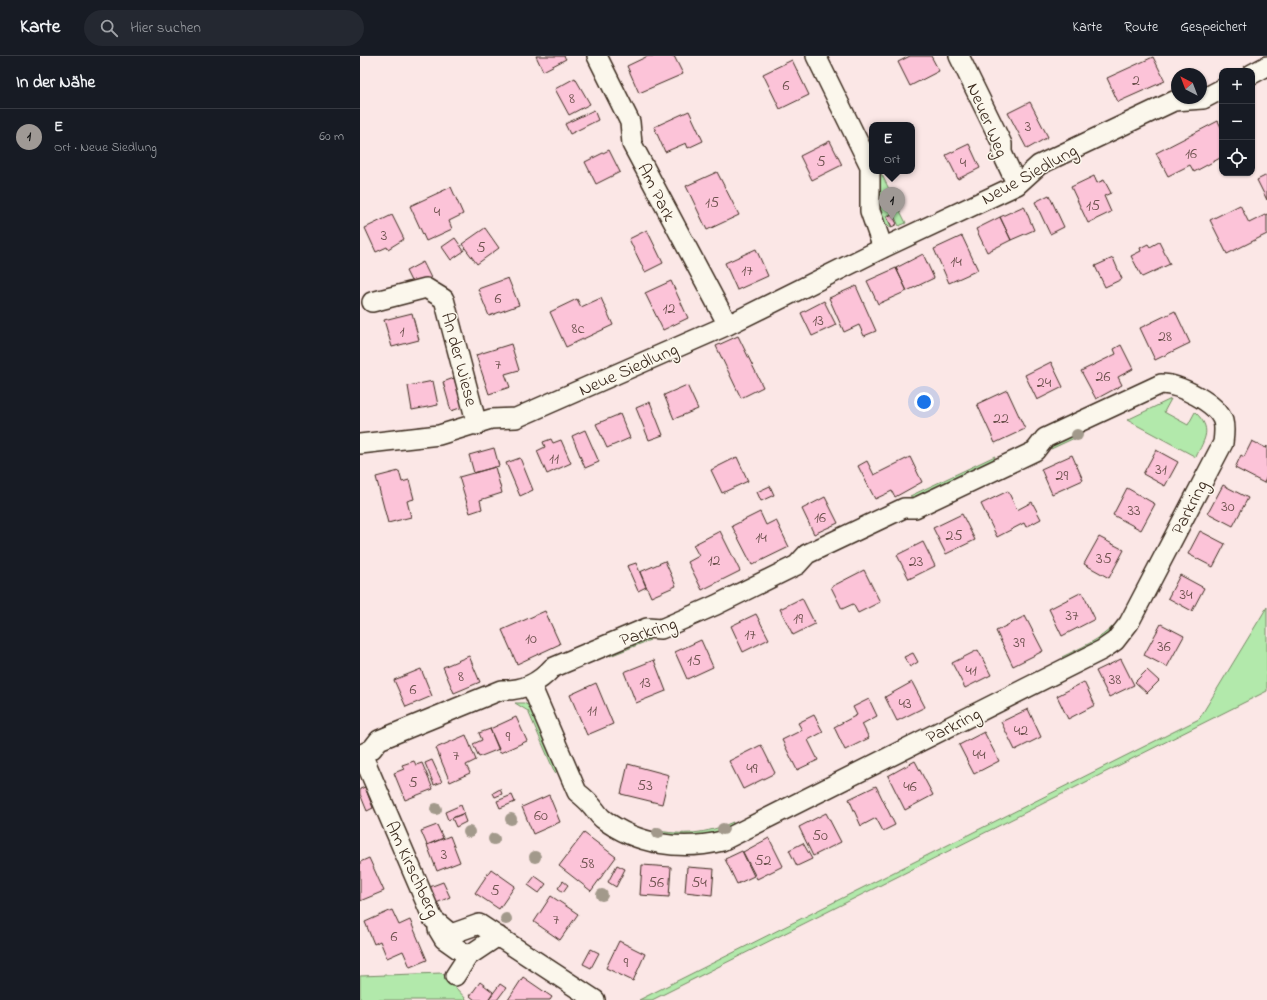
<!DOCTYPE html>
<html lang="de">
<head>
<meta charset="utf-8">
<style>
  body { margin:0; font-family:"Indie Flower",sans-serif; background:#242831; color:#f1f3f6 }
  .controls { position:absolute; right:12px; top:12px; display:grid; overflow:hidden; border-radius:8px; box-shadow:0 1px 3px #0004 }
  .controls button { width:36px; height:36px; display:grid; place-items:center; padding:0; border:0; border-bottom:1px solid #363941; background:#171b24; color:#f1f3f6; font:20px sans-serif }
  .compass { position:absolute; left:811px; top:12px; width:36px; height:36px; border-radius:50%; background:#171b24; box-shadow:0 1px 3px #0004; rotate:318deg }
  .you { position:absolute; left:564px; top:346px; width:14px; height:14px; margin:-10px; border:3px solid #fff; border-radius:50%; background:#1a73e8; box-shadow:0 0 0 6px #1a73e833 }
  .badge { display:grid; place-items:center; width:26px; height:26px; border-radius:50%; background:#9f9995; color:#111; font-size:13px; font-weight:700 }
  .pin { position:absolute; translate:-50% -33px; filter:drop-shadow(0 1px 2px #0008) }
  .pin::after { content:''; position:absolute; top:21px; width:14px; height:12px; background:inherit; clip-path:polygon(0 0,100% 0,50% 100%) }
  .popup { position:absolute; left:509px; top:66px; width:46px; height:52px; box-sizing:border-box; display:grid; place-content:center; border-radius:8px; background:#171b24; filter:drop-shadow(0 1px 3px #0005); font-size:13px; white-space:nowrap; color:#9ea1a6 }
  .popup b { font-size:15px; color:#f1f3f6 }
  .popup::after { content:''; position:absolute; left:50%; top:100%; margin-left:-8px; border:8px solid transparent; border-top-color:#171b24 }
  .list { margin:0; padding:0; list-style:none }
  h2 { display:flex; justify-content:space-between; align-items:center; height:52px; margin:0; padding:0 16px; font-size:17px }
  h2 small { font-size:13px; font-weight:400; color:#9ea1a6 }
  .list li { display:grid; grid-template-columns:26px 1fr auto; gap:12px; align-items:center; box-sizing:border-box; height:56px; padding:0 16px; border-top:1px solid #363941 }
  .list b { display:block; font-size:15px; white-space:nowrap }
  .list p { margin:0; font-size:13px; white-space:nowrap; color:#9ea1a6 }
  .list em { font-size:13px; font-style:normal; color:#9ea1a6 }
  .icon { flex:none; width:22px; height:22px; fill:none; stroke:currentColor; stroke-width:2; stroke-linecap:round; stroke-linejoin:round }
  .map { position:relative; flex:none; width:907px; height:944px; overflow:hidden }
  header { display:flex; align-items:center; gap:24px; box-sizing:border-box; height:56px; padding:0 20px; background:#171b24; border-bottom:1px solid #363941 }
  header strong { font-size:19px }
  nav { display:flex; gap:22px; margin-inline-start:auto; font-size:14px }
  .search { width:280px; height:36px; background:#242831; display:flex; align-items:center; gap:10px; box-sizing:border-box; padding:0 14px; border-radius:22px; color:#9ea1a6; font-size:15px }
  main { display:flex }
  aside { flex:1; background:#171b24 }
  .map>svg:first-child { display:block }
</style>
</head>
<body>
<header>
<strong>Karte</strong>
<div class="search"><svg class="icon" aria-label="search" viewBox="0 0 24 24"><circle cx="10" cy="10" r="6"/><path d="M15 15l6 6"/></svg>Hier suchen</div>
<nav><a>Karte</a><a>Route</a><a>Gespeichert</a></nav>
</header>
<main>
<aside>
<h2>In der Nähe<small></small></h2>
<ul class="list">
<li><span class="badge">1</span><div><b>E</b><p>Ort · Neue Siedlung</p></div><em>60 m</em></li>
</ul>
</aside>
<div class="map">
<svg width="907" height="944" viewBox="0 0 907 944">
  <rect width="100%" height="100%" fill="#fbe7e6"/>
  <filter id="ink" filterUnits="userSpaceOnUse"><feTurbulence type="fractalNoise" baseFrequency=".025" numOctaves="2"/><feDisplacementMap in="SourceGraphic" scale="8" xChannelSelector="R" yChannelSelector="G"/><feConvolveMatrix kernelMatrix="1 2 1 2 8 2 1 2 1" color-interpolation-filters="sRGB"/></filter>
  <g filter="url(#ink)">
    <path fill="#b2e9ab" stroke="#768a64" d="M518,115H520L546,167L539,170L533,157L526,160L532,172C515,168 518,129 518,115Z
      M811,343L804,356L828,369L835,356C853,373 845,382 836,401L767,364Z
      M719,376L723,378L691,393L692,388Z
      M635,400L631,407L558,442L550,440Z
      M907,551V635L292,944H279L839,663Z
      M754,569L756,575L751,580L706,604L702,601C720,592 740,584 754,569Z
      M285,582L290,584L250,600L252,595Z
      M155,647H164L171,651L198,713L195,717L168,655Z
      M373,766L372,772L346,781L297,779L294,774C323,780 346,778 373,766Z
      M82,917L107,944H0V920Z"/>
    <path fill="#fcc3d8" stroke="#3b2a1e" d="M176,0H204L206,3L183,15Z
      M288,0H314L323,18L279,37L267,10Z
      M550,0H571L579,15L550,30L538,6Z
      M793,1L805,25L758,46L747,22Z
      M432,4L449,39L420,53L403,18Z
      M215,22L230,48L209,59L195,33Z
      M670,46L688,81L667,93L648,57Z
      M234,54L238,64L210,78L205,68Z
      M329,55L343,85L328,92L326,87L305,96L294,71Z
      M858,65L862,73V101L834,116L830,109L808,120L796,97Z
      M470,85L482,109L452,124L440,100Z
      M609,88L620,112L598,123L586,99Z
      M249,94L260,116L236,128L225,106Z
      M357,116L379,159L347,174L326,130Z
      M907,119V144L897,124Z
      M734,120L737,127L744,124L751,137L744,140L751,156L728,167L711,131Z
      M91,131L103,158L89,165L92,173L66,185L50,150Z
      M689,139L704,171L690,178L675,146Z
      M880,149L889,167L907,158V178L867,198L850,164Z
      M664,150L674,174L651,184L640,161Z
      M532,158L537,168L532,171L527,161Z
      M32,159L44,183L28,193L27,191L16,196L5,172Z
      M640,161L651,184L627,196L616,173Z
      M125,172L139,192L117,208L102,188Z
      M287,174L303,207L285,216L269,183Z
      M602,180L618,214L589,227L574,193Z
      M95,182L104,195L91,204L82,191Z
      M799,186L810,208L782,221L771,200L781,195L780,192L788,188L790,191Z
      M396,193L408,220L377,234L365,207Z
      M563,198L574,222L547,235L536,212Z
      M753,202L762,223L745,231L735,210Z
      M63,206L71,222L52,227L46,215Z
      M536,212L547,235L518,248L507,225Z
      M148,222L159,249L129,260L118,233Z
      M311,225L328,262L303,274L285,237Z
      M496,230L516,275L504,280L499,269L484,276L469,242Z
      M241,242L253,269L206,291L190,256L217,243L221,251Z
      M464,245L476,269L452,280L441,257Z
      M815,255L830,287L795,304L780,272Z
      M52,257L59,284L32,291L24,264Z
      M378,280L403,331L381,342L356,290Z
      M151,288L159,314L145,318L150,331L129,338L116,299Z
      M761,289L773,313L758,321L762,329L736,343L721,315L756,298L754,293Z
      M691,306L703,331L677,344L665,319Z
      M94,322L103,351L91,355L83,326Z
      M73,325L78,349L52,354L48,330Z
      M327,329L338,353L314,363L304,339Z
      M647,334L665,373L635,387L617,348Z
      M290,346L303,379L289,384L276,352Z
      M260,358L270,382L247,392L236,368Z
      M225,374L239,406L225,412L212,380Z
      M191,383L193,387L201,384L211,407L187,418L177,395L185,391L183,386Z
      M892,385L906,392L907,390V420L904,427L875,412L881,399L884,401Z
      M134,392L139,410L114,417L109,399Z
      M796,394L818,406L805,430L783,418Z
      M712,399L723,424L692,438L681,413Z
      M377,401L388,425L362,437L351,414Z
      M550,401L562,426L535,441L532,435L515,443L498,410L507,405L514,419Z
      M160,402L173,434L160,440L146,407Z
      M135,411L142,437L120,444L122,453L110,457L99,421Z
      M39,415L42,426L49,424L54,443L47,445L51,461L28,467L16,421Z
      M863,429L888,442L873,470L848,457Z
      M410,430L414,439L401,445L397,436Z
      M767,432L795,448L781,474L753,459Z
      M648,435L657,454L672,446L681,463L666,471L664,467L637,481L621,448Z
      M465,441L478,467L454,478L442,453Z
      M400,456L406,469L416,464L429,491L392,509L372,470Z
      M602,458L615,484L586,498L573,472Z
      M360,475L380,515L342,534L328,506L339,500L333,489Z
      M840,475L865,488L853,511L828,498Z
      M739,481L764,494L749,522L724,508Z
      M563,486L575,510L549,523L537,499Z
      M305,505L316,530L291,541L280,516Z
      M276,507L286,531L278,535L267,510Z
      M504,514L520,546L498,557L493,548L482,553L471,531Z
      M820,519L844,532L832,555L808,542Z
      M722,536L735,563L702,580L689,553Z
      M442,542L455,568L433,579L420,553Z
      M185,555L200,588L157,608L142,574Z
      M396,558L409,583L383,596L371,570Z
      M665,560L683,595L653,610L636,575Z
      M801,568L824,580L807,611L784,599Z
      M341,584L353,611L327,623L315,596Z
      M618,594L631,619L605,632L592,607Z
      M553,597L558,606L550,611L544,601Z
      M109,600L120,626L94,637L83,611Z
      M761,603L774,629L749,641L736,615Z
      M294,604L306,635L276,647L264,616Z
      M61,613L72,640L46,651L34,624Z
      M787,614L799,625L787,637L775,626Z
      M552,626L565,651L537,665L525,641Z
      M724,626L735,649L708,663L697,640Z
      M236,627L253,668L227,679L210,639Z
      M509,643L517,660L502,668L509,682L485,694L474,671L497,659L493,651Z
      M668,653L681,681L655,694L641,666Z
      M454,659L463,676L448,684L458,704L437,714L422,684L442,674L438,667Z
      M156,661L167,685L140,697L130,673Z
      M130,673L139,693L119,701L113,688L122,684L119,677Z
      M624,676L639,705L614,718L599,689Z
      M106,679L116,704L106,709L110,717L90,726L76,692Z
      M401,689L415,717L383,733L369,705Z
      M72,704L82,726L74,729L65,707Z
      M54,705L56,709L62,707L73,733L45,744L34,717L44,713L42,709Z
      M555,705L573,739L545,754L528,720Z
      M268,708L309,719L302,748L261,738Z
      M516,730L535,769L523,775L516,762L501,770L489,743Z
      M5,731L13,752L7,755L0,738V733Z
      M140,733L142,738L135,741L133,737Z
      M152,739L155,746L140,752L137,745Z
      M189,739L200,766L173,778L162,751Z
      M101,749L104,757L88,764L85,756Z
      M466,757L481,786L453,800L439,771Z
      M103,758L106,766L96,771L92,762Z
      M77,769L83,782L67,789L61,775Z
      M224,777L256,801L231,835L199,810Z
      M90,780L100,806L77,815L67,789Z
      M409,782L423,810L397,823L383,796Z
      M443,787L452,803L437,810L429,794Z
      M382,795L394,820L377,828L365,803Z
      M9,802L24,835L0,845V806Z
      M257,809L265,813L256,831L248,826Z
      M282,809L311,811L309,841L280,839Z
      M327,811L354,813L352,839L325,836Z
      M131,813L155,830L139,853L115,837Z
      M175,820L186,828L179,837L168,829Z
      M203,825L208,829L203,836L198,832Z
      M83,826L90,841L74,848L67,832Z
      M191,840L218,858L200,884L174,866Z
      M32,854L39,869L50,864L67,904L50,911L43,895L27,902L20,885L14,888L5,866Z
      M259,885L285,898L273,925L246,912Z
      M231,893L239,897L231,912L223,908Z
      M163,921L192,941L190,944H148Z
      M120,926L133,936L128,944H115L110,940Z
      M140,928L146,932L137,944H128Z"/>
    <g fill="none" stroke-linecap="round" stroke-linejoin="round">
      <defs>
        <path id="street" d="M237,0L270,66L272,88L368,269
          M456,0L510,110V155L523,192
          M599,0L642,88V97L657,129
          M892,18L907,10
          M12,246L66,232L84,243L117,369
          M0,388L79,379L131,363L156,362L368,269L523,192L657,129L679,109L814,45L843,43L862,33
          M2,698L73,863L91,878L119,868L235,944
          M0,699L12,693L19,684L141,634C162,635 178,628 192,612L287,572L301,573L356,549L437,509L447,498L544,452H555L675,395L685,382L801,328C819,328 857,347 863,365C865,372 864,379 863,387L769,567L755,585L742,594L362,785C322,795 277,789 243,763C238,759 235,753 231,749C227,744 222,740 217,736L171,629
          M78,873L84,883L108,900L138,880
          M95,920L108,900"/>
      </defs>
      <use href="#street" stroke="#3b2a1e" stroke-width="22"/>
      <use href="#street" stroke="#fbf7ec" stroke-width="19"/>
    </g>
    <g fill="#a2998b">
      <circle cx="717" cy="379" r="6"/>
      <circle cx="76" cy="753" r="6"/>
      <circle cx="151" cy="763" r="6"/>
      <circle cx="363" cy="773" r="6"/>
      <circle cx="109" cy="776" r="6"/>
      <circle cx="298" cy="777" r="6"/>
      <circle cx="134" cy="783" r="6"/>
      <circle cx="175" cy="801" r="6"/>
      <circle cx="242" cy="839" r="6"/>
      <circle cx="146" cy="863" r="6"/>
    </g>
  </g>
  <g text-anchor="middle" stroke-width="3" stroke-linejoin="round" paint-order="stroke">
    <g font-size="16" fill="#6b504c">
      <text x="776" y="29">2</text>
      <text x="426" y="34">6</text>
      <text x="212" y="47">8</text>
      <text x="668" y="75">3</text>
      <text x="831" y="102">16</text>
      <text x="461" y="110">5</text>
      <text x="603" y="111">4</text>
      <text x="352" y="151">15</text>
      <text x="733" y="154">15</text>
      <text x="77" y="160">4</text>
      <text x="24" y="184">3</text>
      <text x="121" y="196">5</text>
      <text x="596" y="210">14</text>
      <text x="387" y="219">17</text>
      <text x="138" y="247">6</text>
      <text x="309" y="257">12</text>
      <text x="458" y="269">13</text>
      <text x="218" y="277">8c</text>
      <text x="42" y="280">1</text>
      <text x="805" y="285">28</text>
      <text x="138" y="313">7</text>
      <text x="743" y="325">26</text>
      <text x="684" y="331">24</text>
      <text x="641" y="367">22</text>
      <text x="194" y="407">11</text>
      <text x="801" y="418">31</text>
      <text x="702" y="424">29</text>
      <text x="868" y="455">30</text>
      <text x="774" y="459">33</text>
      <text x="460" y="466">16</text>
      <text x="594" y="484">25</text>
      <text x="401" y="486">14</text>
      <text x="744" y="507">35</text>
      <text x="354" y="509">12</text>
      <text x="556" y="510">23</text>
      <text x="826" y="543">34</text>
      <text x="712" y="564">37</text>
      <text x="438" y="567">19</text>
      <text x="390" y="583">17</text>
      <text x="171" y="587">10</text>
      <text x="659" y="591">39</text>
      <text x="804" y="595">36</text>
      <text x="334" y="609">15</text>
      <text x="611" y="619">41</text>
      <text x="101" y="625">8</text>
      <text x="755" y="628">38</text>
      <text x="285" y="631">13</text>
      <text x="53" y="638">6</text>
      <text x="545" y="652">43</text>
      <text x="232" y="659">11</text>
      <text x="661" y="679">42</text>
      <text x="148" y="685">9</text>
      <text x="619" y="703">44</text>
      <text x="96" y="704">7</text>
      <text x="392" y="717">49</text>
      <text x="53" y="731">5</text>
      <text x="285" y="734">53</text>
      <text x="550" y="735">46</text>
      <text x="181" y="764">60</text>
      <text x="460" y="784">50</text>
      <text x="84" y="803">3</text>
      <text x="403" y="809">52</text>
      <text x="227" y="812">58</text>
      <text x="296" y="831">56</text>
      <text x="339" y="831">54</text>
      <text x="135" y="839">5</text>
      <text x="196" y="868">7</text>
      <text x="34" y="885">6</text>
      <text x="266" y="911">9</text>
    </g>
    <g font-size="18" fill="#3b2a1e" stroke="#fbf7ec">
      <text transform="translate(628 64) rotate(67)" y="6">Neuer Weg</text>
      <text transform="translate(669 118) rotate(-29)" y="6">Neue Siedlung</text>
      <text transform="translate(297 136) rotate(63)" y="6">Am Park</text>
      <text transform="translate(100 303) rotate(75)" y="6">An der Wiese</text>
      <text transform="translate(268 313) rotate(-24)" y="6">Neue Siedlung</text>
      <text transform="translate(829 451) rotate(-63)" y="6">Parkring</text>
      <text transform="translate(288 575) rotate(-18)" y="6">Parkring</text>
      <text transform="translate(593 669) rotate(-27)" y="6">Parkring</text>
      <text transform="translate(53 813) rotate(65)" y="6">Am Kirschberg</text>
    </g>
  </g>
</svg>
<div class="controls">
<button>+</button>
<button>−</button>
<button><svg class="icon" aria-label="locate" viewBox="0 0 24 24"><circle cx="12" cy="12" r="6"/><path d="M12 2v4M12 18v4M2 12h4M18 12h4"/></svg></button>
</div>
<svg class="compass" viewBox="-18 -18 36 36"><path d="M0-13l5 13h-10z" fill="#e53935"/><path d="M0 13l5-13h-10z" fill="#9ea1a6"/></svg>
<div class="you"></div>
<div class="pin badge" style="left:532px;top:164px">1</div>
<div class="popup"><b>E</b>Ort</div>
</div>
</main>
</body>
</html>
